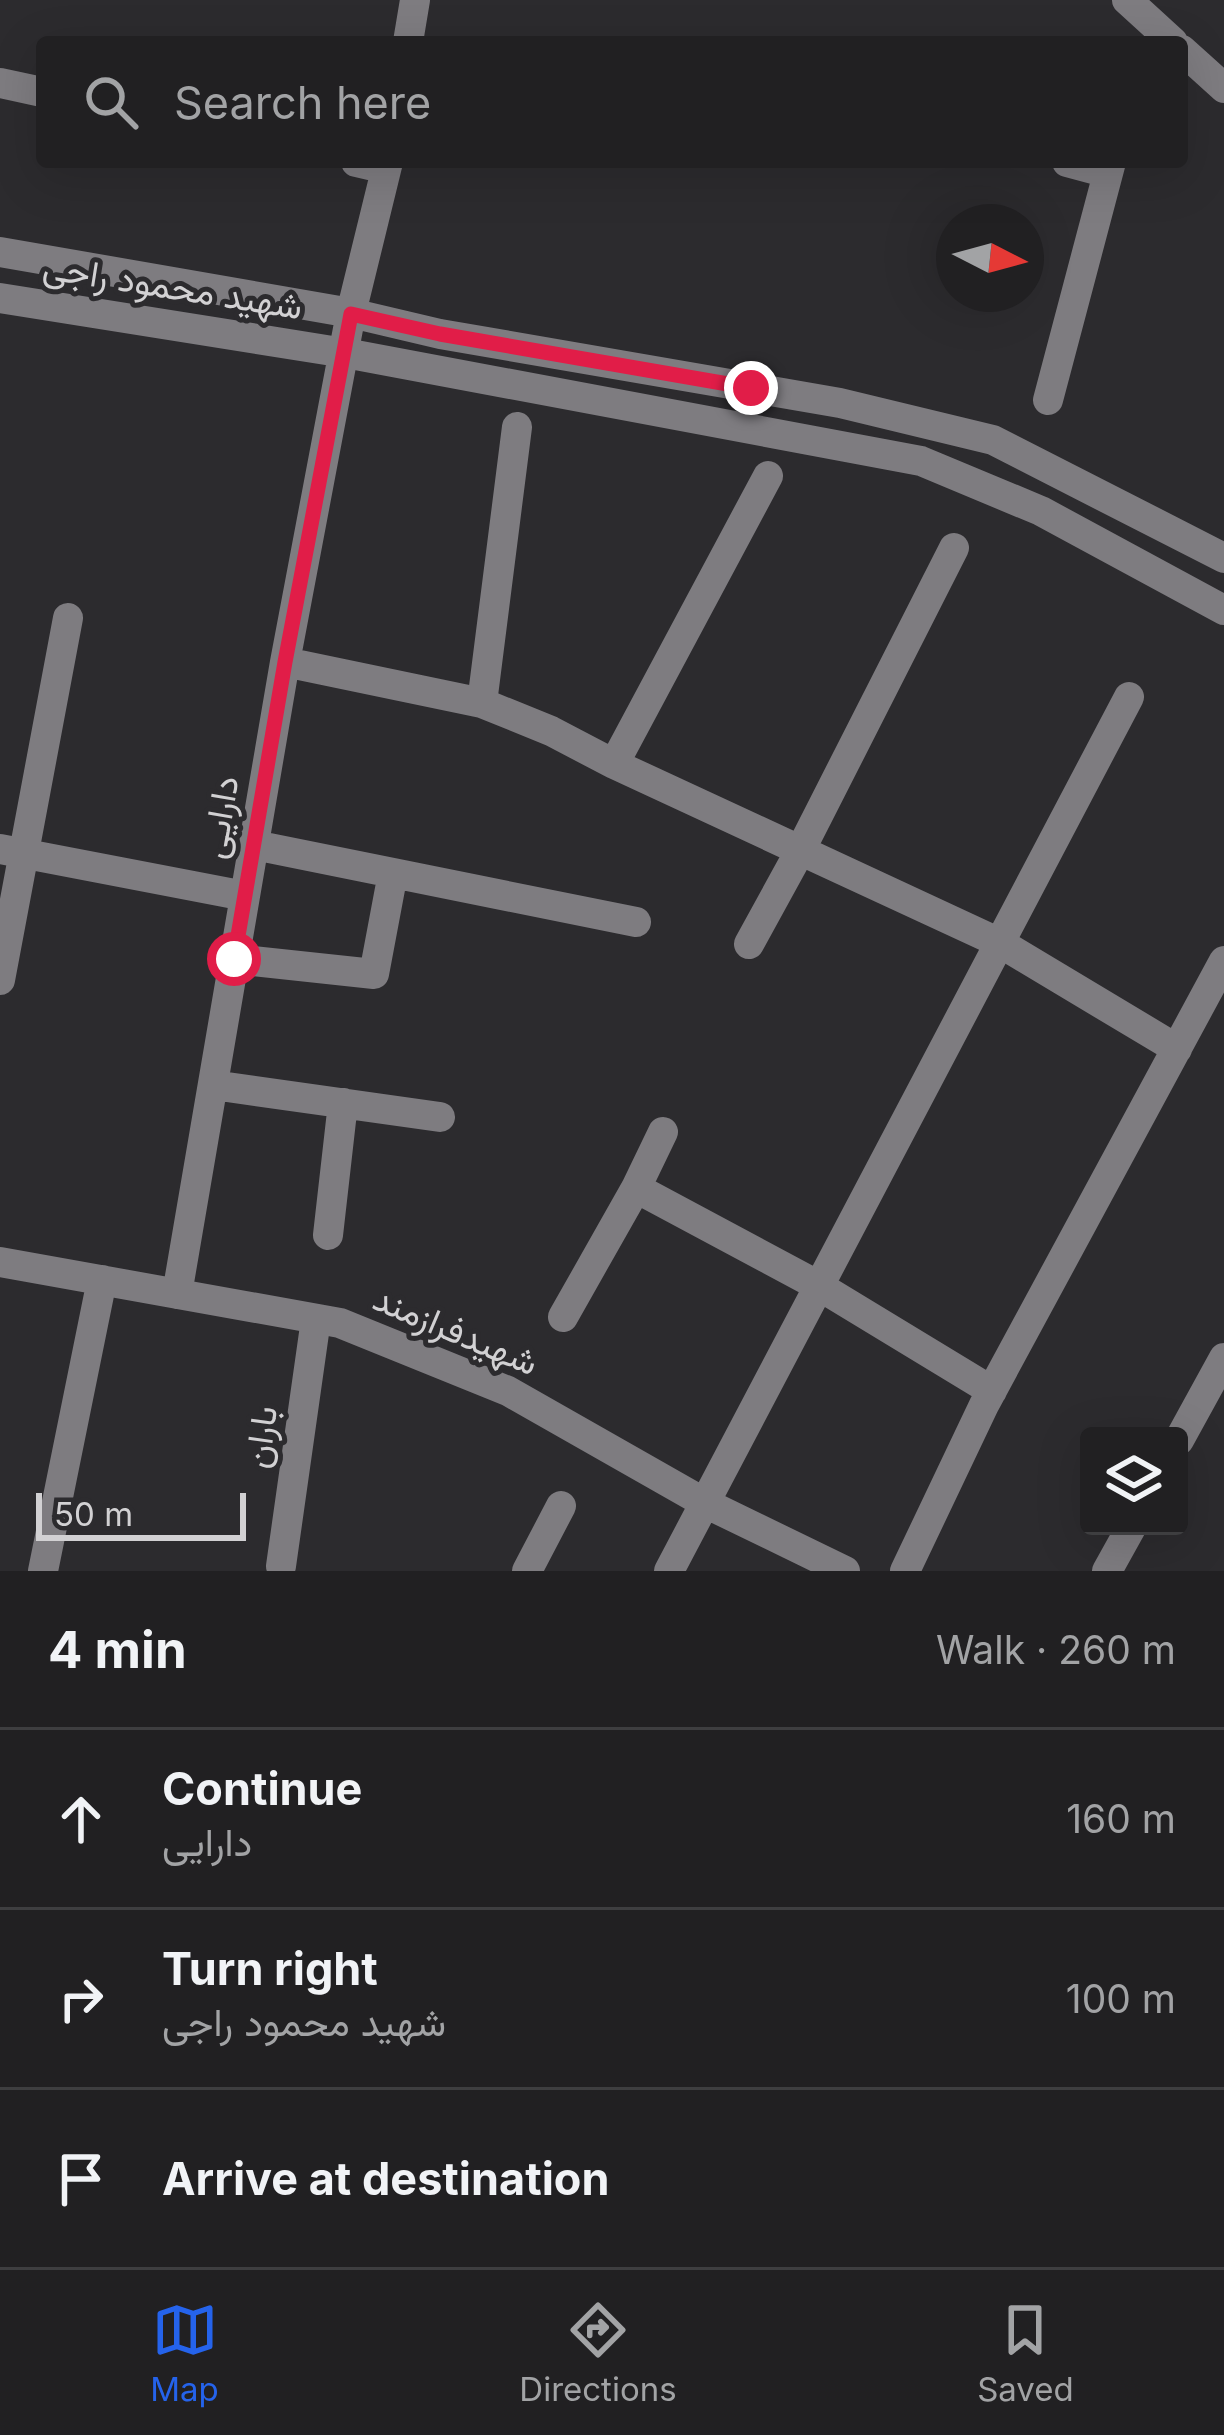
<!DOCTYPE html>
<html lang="en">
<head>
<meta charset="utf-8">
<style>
  body { margin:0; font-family:Inter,Vazirmatn,sans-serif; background:#2d2d2f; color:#f1f3f6 }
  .controls { position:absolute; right:36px; bottom:36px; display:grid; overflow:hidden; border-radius:12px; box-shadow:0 12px 48px #0002 }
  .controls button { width:108px; height:108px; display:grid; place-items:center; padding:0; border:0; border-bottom:3px solid #3e3e40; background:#212022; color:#f1f3f6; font:60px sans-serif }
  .compass { position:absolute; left:936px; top:204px; width:108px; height:108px; border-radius:50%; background:#212022; box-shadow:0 12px 48px #0002; rotate:96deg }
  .scale { position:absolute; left:36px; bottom:30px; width:210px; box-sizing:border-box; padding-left:12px; border:6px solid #d2d1d3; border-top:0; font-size:33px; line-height:42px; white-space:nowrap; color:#d2d1d3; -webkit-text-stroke:9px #2c2b2e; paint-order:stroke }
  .stop { position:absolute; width:36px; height:36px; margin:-27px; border:9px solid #e11d48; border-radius:50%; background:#fff }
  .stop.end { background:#e11d48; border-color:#fff; box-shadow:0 3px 12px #0008 }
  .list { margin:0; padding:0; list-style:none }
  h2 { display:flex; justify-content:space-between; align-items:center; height:156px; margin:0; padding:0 48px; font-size:51px }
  h2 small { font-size:39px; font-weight:400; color:#a2a3a5 }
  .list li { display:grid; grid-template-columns:78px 1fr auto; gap:36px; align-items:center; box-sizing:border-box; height:180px; padding:0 48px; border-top:3px solid #3e3e40 }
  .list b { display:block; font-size:45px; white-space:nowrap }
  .list p { margin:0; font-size:39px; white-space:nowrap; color:#a2a3a5 }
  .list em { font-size:39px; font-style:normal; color:#a2a3a5 }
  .icon { flex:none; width:66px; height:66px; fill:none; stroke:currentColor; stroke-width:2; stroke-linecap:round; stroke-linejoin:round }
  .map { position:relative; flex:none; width:1224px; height:1571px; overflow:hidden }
  .search { position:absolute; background:#212022; box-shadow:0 12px 48px #0002; left:36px; right:36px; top:36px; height:132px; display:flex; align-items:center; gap:30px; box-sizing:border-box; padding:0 42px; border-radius:12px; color:#a2a3a5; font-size:45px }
  .sheet { height:696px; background:#212022 }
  nav { display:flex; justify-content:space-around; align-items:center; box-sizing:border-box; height:168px; border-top:3px solid #3e3e40; background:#212022; font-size:33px; color:#a2a3a5 }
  nav a { display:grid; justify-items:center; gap:6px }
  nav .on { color:#2563eb }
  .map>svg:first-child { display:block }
</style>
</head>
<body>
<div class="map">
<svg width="1224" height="1571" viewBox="0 0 1224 1571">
  <rect width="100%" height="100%" fill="#2c2b2e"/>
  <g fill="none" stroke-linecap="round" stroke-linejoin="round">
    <path stroke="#7e7c80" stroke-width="30" d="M1127,0L1173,42
      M408,42L415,0
      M1182,50L1224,88
      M0,83L42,92
      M356,162L386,169
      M1067,162L1108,173
      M0,252L351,313L440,334L840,403L993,440L1224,558
      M0,298L345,353L921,461L1041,511L1224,610
      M1048,400L1111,162
      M285,662L482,703L551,731L614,764L1000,943L1177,1049
      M482,703L517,427
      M614,764L768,476
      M0,849L245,896
      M393,873L636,922
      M749,944L800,851L954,548
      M234,959L374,974L393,873L254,845
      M0,980L68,618
      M213,1085L440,1117
      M663,1132L636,1188L819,1286L992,1391
      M328,1235L343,1103
      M0,1262L340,1323L508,1391L705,1503L845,1571
      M177,1294L285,662L351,313L388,162
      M563,1317L636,1188
      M1179,1440L1224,1358
      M281,1566L316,1319
      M43,1571L102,1280
      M527,1571L561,1506
      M669,1571L1129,697
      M905,1571L984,1405L1224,961
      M1107,1571L1132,1526"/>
  </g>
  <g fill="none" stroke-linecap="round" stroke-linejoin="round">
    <path stroke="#e11d48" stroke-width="15" d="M234,959L285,662L351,314L440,334L751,388"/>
  </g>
  <g text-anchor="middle" stroke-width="10" stroke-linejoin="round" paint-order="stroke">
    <g font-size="36" fill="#d2d1d3" stroke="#2c2b2e">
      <text transform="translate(173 286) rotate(9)" y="13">شهید محمود راجی</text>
      <text transform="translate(219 817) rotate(-80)" y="13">دارایی</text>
      <text transform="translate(456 1330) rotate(23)" y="13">شهیدفرازمند</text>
      <text transform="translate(260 1437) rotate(-82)" y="13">باران</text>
    </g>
  </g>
</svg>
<div class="controls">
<button><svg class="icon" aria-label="layers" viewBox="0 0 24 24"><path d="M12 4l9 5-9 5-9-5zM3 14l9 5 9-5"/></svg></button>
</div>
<svg class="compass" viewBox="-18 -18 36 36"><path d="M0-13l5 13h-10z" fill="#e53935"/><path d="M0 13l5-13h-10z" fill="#a2a3a5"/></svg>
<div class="scale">50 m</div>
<div class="stop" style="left:234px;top:959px"></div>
<div class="stop end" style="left:751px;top:388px"></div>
<div class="search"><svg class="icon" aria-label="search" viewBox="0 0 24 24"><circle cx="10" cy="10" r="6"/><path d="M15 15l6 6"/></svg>Search here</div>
</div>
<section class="sheet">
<h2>4 min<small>Walk · 260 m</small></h2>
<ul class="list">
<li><svg class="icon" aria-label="ahead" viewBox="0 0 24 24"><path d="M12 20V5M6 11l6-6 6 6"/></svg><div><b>Continue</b><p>دارایی</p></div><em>160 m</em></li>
<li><svg class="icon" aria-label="right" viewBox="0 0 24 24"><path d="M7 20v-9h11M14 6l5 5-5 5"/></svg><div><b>Turn right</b><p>شهید محمود راجی</p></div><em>100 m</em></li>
<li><svg class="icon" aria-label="arrive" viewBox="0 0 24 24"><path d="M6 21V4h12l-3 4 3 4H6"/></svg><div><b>Arrive at destination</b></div></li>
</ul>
</section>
<nav>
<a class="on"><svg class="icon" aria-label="map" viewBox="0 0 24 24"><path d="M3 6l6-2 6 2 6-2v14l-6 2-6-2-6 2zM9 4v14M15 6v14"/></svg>Map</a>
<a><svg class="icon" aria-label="directions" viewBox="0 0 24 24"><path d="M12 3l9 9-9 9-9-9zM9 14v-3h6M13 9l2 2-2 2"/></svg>Directions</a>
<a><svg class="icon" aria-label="saved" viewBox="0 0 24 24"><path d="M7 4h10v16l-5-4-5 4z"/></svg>Saved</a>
</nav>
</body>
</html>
